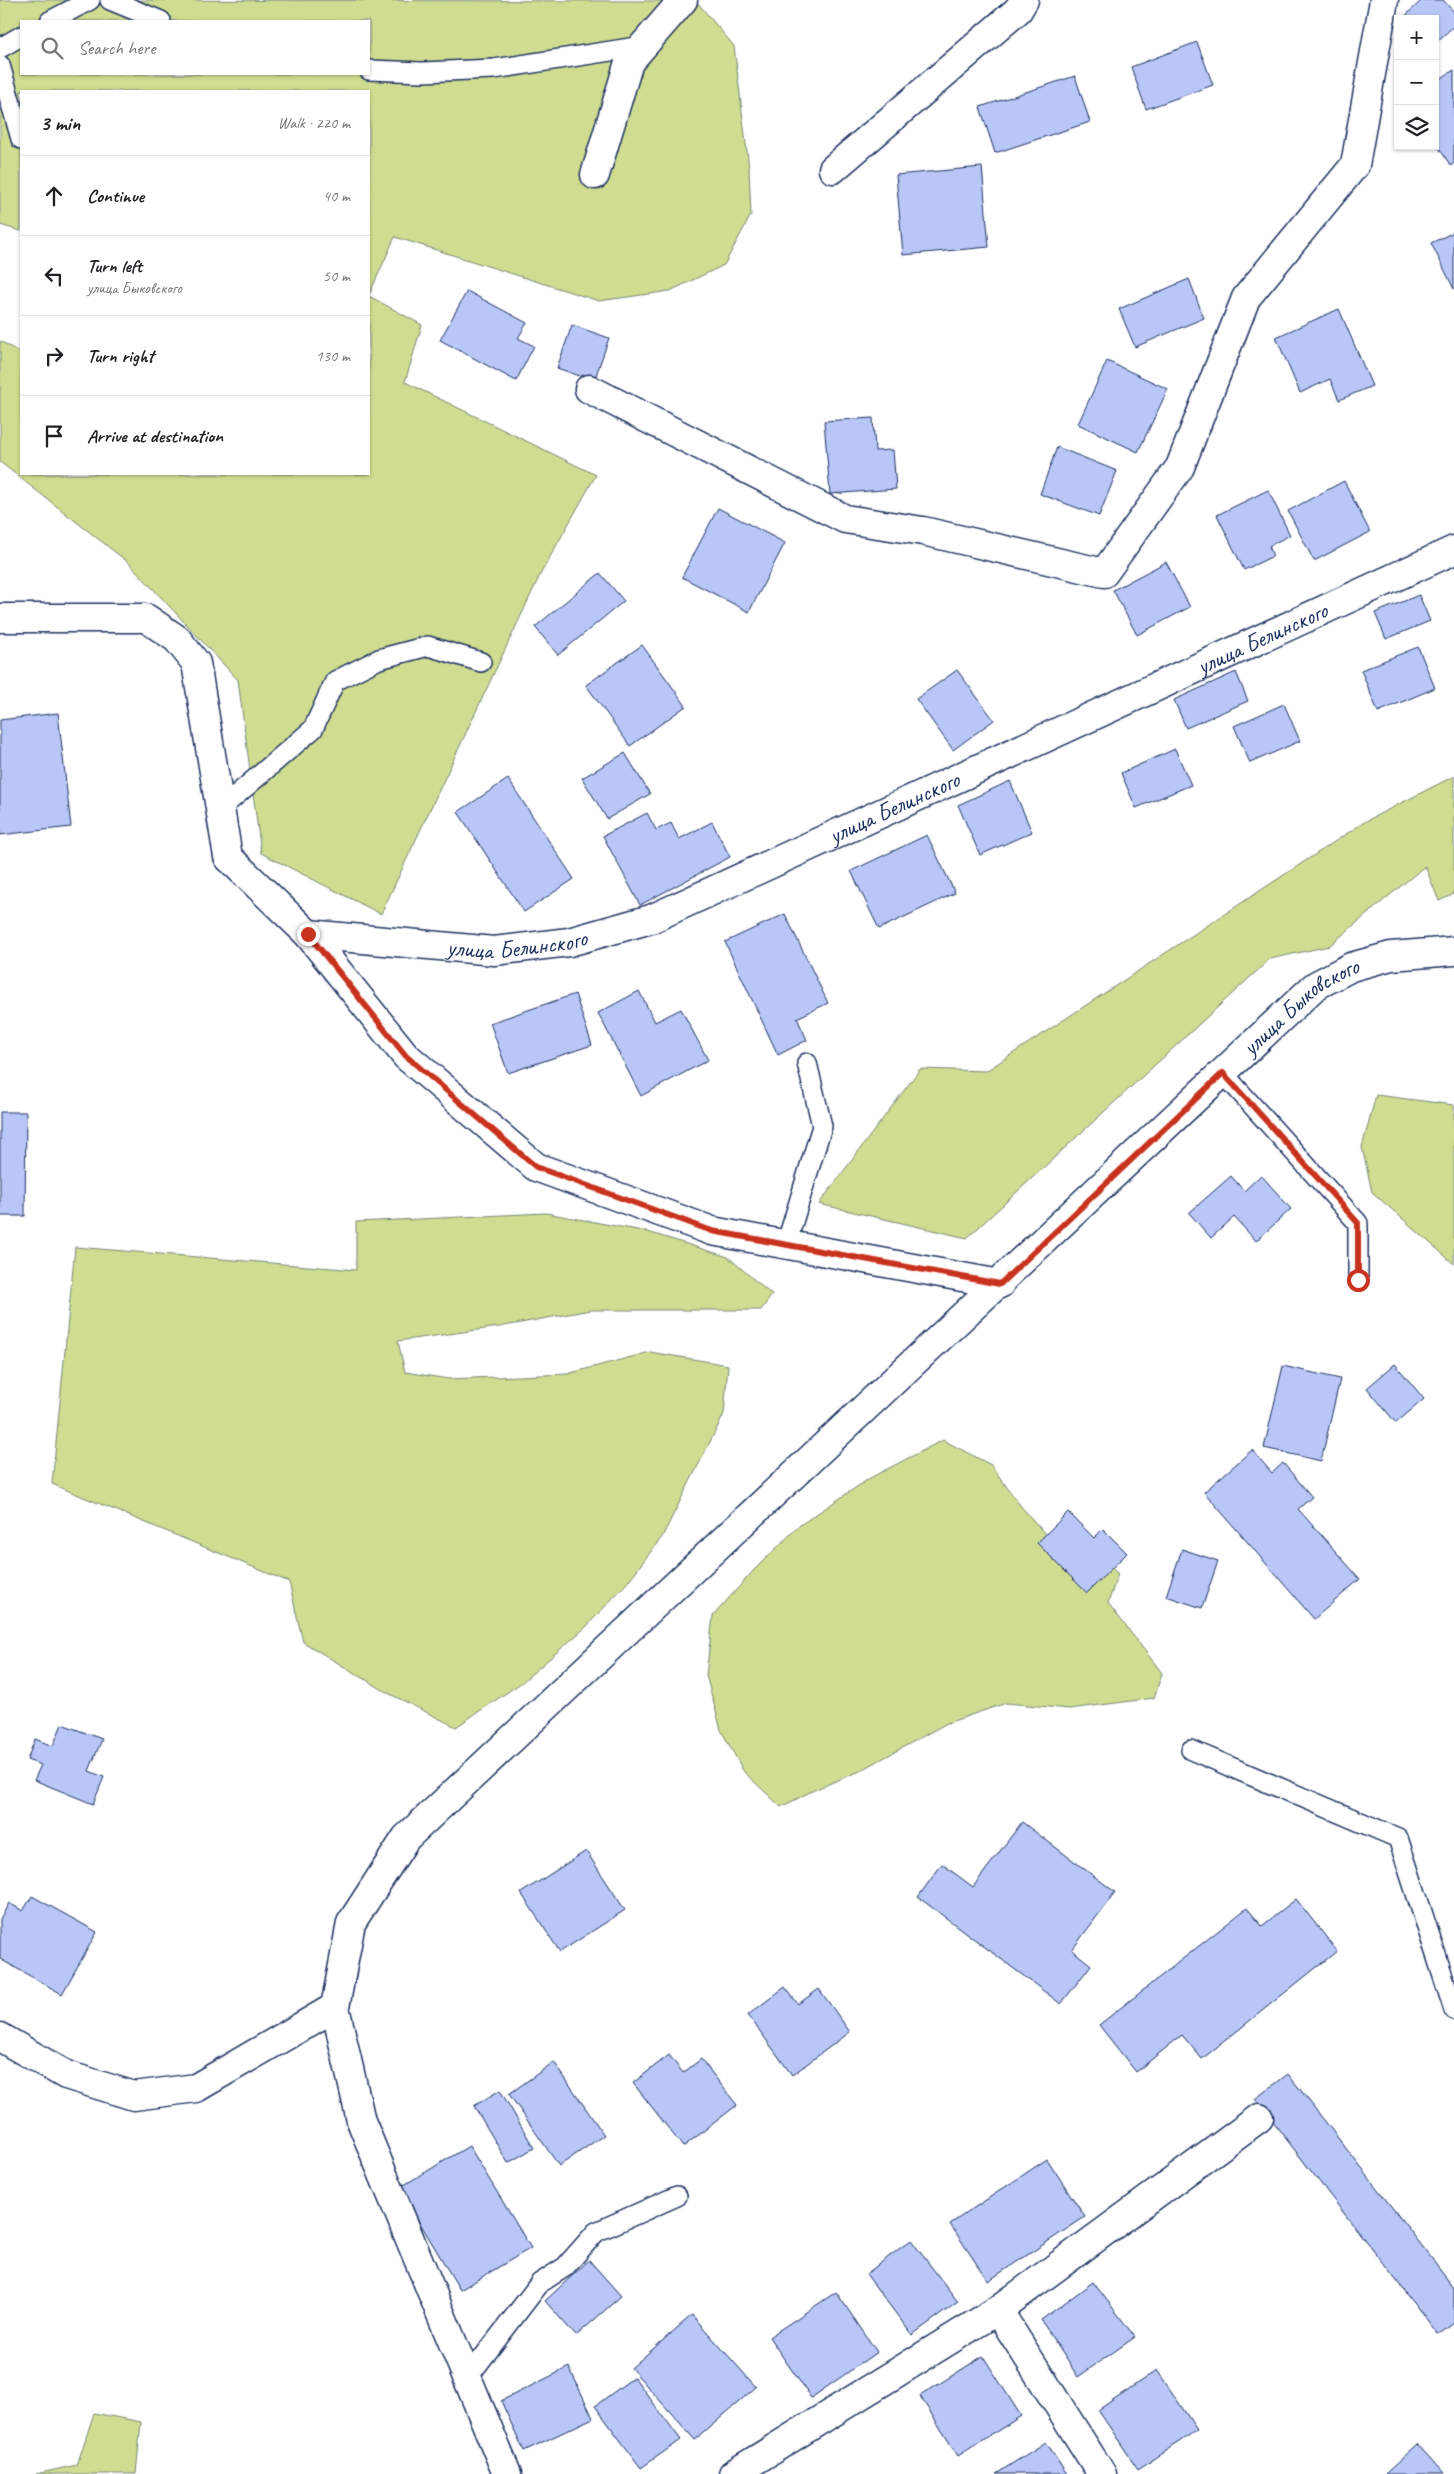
<!DOCTYPE html>
<html lang="en">
<head>
<meta charset="utf-8">
<style>
  body { margin:0; font-family:Caveat,sans-serif; background:#f6f6f6; color:#202124 }
  .controls { position:absolute; right:15px; top:15px; display:grid; overflow:hidden; border-radius:0px; box-shadow:0 1px 4px #0004 }
  .controls button { width:45px; height:45px; display:grid; place-items:center; padding:0; border:0; border-bottom:1px solid #e0e0e0; background:#fff; color:#202124; font:25px sans-serif }
  .stop { position:absolute; width:15px; height:15px; margin:-11px; border:4px solid #c8321e; border-radius:50%; background:#fff }
  .stop.end { background:#c8321e; border-color:#fff; box-shadow:0 1px 5px #0008 }
  .list { margin:0; padding:0; list-style:none }
  h2 { display:flex; justify-content:space-between; align-items:center; height:65px; margin:0; padding:0 20px; font-size:21px }
  h2 small { font-size:16px; font-weight:400; color:#757577 }
  .list li { display:grid; grid-template-columns:32px 1fr auto; gap:15px; align-items:center; box-sizing:border-box; height:80px; padding:0 20px; border-top:1px solid #e0e0e0 }
  .list b { display:block; font-size:19px; white-space:nowrap }
  .list p { margin:0; font-size:16px; white-space:nowrap; color:#757577 }
  .list em { font-size:16px; font-style:normal; color:#757577 }
  .icon { flex:none; width:28px; height:28px; fill:none; stroke:currentColor; stroke-width:2; stroke-linecap:round; stroke-linejoin:round }
  .map { position:relative; flex:none; width:1454px; height:2474px; overflow:hidden }
  .search { position:absolute; background:#fff; box-shadow:0 1px 4px #0004; left:20px; top:20px; width:350px; height:55px; display:flex; align-items:center; gap:12px; box-sizing:border-box; padding:0 18px; border-radius:0px; color:#757577; font-size:19px }
  .panel { position:absolute; background:#fff; box-shadow:0 1px 4px #0004; left:20px; top:90px; width:350px; height:385px; border-radius:0px }
  .map>svg:first-child { display:block }
</style>
</head>
<body>
<div class="map">
<svg width="1454" height="2474" viewBox="0 0 1454 2474">
  <rect width="100%" height="100%" fill="#fff"/>
  <filter id="ink" filterUnits="userSpaceOnUse"><feTurbulence type="fractalNoise" baseFrequency=".02" numOctaves="2"/><feDisplacementMap in="SourceGraphic" scale="10" xChannelSelector="R" yChannelSelector="G"/><feConvolveMatrix kernelMatrix="1 2 1 2 8 2 1 2 1" color-interpolation-filters="sRGB"/></filter>
  <g filter="url(#ink)">
    <path fill="#cfdd90" stroke="#758677" fill-rule="evenodd" d="M0,0L696,1L734,46L749,168L751,215L724,265L670,291L599,301L395,237L369,295V91H21V231L0,225ZM21,21H369V74H21Z
      M369,296L422,325L405,382L596,475L541,573L381,914L261,853L238,680L129,563L0,462V341L21,353V474H369Z
      M1454,776V894L1439,901L1425,866L1329,946L1270,959L967,1238L819,1204L920,1069L986,1071L1366,821Z
      M1376,1095L1454,1105V1264L1372,1192L1362,1147Z
      M546,1213L648,1232L728,1257L772,1295L761,1310H590L499,1327L398,1341L405,1372L448,1379L567,1374L650,1352L728,1365L724,1414L662,1537L626,1584L585,1628L521,1683L456,1727L388,1693L303,1642L289,1582L52,1484L75,1247L356,1270V1222Z
      M943,1440L991,1465L1019,1504L1060,1551L1082,1536L1118,1574L1108,1603L1162,1673L1154,1698L1070,1709L1006,1703L947,1723L860,1771L814,1790L781,1807L744,1772L721,1730L706,1675L713,1616L754,1570L800,1525L870,1478Z
      M94,2413L141,2422L136,2474H36L77,2465Z"/>
    <path fill="#b8c7f7" stroke="#1b2f5e" d="M1422,0H1443L1454,12V26L1435,43V19H1402Z
      M1197,42L1213,85L1146,109L1131,67Z
      M1454,70V163L1451,166L1435,142V82Z
      M1075,76L1090,122L995,153L980,107Z
      M982,167L989,247L903,255L896,175Z
      M1454,232V289L1431,243Z
      M1189,279L1204,318L1135,347L1119,309Z
      M467,291L527,323L518,338L534,346L516,381L440,340Z
      M1339,309L1372,386L1339,400L1330,379L1300,393L1276,337Z
      M572,325L609,338L594,381L557,368Z
      M1107,361L1168,389L1138,452L1078,424Z
      M873,418L875,451L893,450L896,489L830,494L824,421Z
      M1057,447L1117,471L1099,516L1040,494Z
      M1344,481L1370,532L1314,561L1288,511Z
      M1268,490L1290,535L1269,546L1273,556L1244,570L1217,515Z
      M718,508L785,543L749,612L682,577Z
      M1166,562L1190,607L1137,635L1113,590Z
      M600,573L624,601L558,655L535,627Z
      M1419,595L1430,621L1386,639L1375,613Z
      M642,645L686,706L630,746L586,685Z
      M1418,647L1435,688L1378,712L1361,670Z
      M957,670L994,720L953,750L916,699Z
      M1236,672L1248,701L1186,728L1174,700Z
      M1284,704L1300,741L1250,763L1234,726Z
      M58,713L71,827L0,835V720Z
      M1175,749L1191,785L1136,808L1121,773Z
      M625,753L650,794L607,819L582,778Z
      M508,779L574,879L524,912L458,812Z
      M1010,781L1032,832L980,855L958,805Z
      M647,813L656,830L671,823L679,839L712,822L730,857L640,905L603,836Z
      M927,835L955,893L879,929L851,871Z
      M785,914L828,1003L797,1018L807,1040L778,1055L725,942Z
      M639,991L655,1022L681,1009L708,1060L641,1096L598,1013Z
      M575,994L592,1045L508,1073L490,1023Z
      M0,1112H26L25,1216H0Z
      M1261,1175L1291,1209L1256,1241L1234,1217L1211,1238L1189,1213L1231,1176L1244,1191Z
      M1395,1364L1424,1399L1396,1423L1367,1388Z
      M1283,1366L1340,1379L1321,1461L1264,1448Z
      M1252,1450L1272,1473L1283,1463L1312,1497L1298,1509L1360,1579L1314,1619L1204,1492Z
      M1068,1512L1094,1538L1103,1529L1127,1553L1087,1593L1037,1543Z
      M1182,1549L1218,1561L1202,1608L1166,1596Z
      M62,1724L102,1739L89,1771L104,1777L93,1804L34,1780L41,1765L27,1760L35,1739L53,1746Z
      M1022,1822L1115,1892L1072,1950L1091,1965L1061,2004L918,1897L942,1864L973,1887Z
      M586,1851L625,1910L560,1952L521,1893Z
      M32,1896L97,1932L62,1994L0,1959V1919L9,1903L23,1911Z
      M1296,1899L1337,1951L1202,2059L1182,2035L1136,2072L1099,2025L1247,1908L1262,1926Z
      M785,1987L798,2004L819,1989L850,2032L792,2075L748,2015Z
      M669,2055L683,2073L701,2059L737,2105L683,2147L633,2083Z
      M554,2062L604,2135L559,2166L509,2094Z
      M1288,2074L1454,2287V2322L1438,2334L1255,2099Z
      M500,2090L534,2148L508,2163L474,2106Z
      M469,2146L531,2248L460,2290L399,2188Z
      M1047,2159L1085,2217L988,2281L950,2224Z
      M911,2240L958,2302L912,2335L866,2274Z
      M589,2260L621,2296L576,2336L545,2301Z
      M1093,2282L1135,2337L1078,2377L1041,2320Z
      M836,2292L877,2352L811,2398L769,2337Z
      M692,2315L756,2387L695,2440L631,2368Z
      M983,2356L1021,2416L958,2456L920,2396Z
      M569,2367L593,2418L524,2451L501,2401Z
      M1157,2370L1197,2430L1138,2469L1098,2410Z
      M634,2377L681,2440L641,2468L595,2406Z
      M1046,2442L1067,2474H996Z
      M1418,2444L1445,2474H1385Z"/>
    <g fill="none" stroke-linecap="round" stroke-linejoin="round">
      <defs>
        <path id="service" d="M110,0L161,21
          M50,21L90,0
          M0,48L21,36
          M0,65L21,139
          M369,70L422,72L494,69L643,46
          M220,809L313,729L335,681L379,659L428,646L481,662
          M1223,1073L1358,1223V1280
          M786,1245L822,1126L807,1063
          M1191,1750L1398,1838L1454,2010
          M468,2377L540,2283L565,2267L596,2232L677,2196"/>
        <g id="minor">
          <path d="M833,169L1018,10L1024,0"/>
          <path d="M595,175L629,62L683,0"/>
          <path d="M589,389L845,519L923,531L1104,573L1180,467L1246,298L1355,165L1384,0"/>
          <path d="M0,618H146L177,639L196,663L228,857L308,934L406,1056L536,1167L712,1231L1000,1284"/>
          <path id="s1" d="M308,934L494,951L569,942L651,919L1454,550"/>
          <path d="M0,2037L66,2075L134,2096L196,2088L335,2007"/>
          <path d="M998,2310L1102,2474"/>
          <path d="M733,2474L998,2310L1259,2118"/>
        </g>
        <g id="tertiary">
          <path id="s2" d="M507,2474L361,2121L335,2007L351,1923L406,1838L1315,986L1351,967L1391,956L1454,951"/>
        </g>
      </defs>
      <use href="#service" stroke="#1b2f5e" stroke-width="22"/>
      <use href="#minor" stroke="#1b2f5e" stroke-width="31"/>
      <use href="#tertiary" stroke="#1b2f5e" stroke-width="31"/>
      <use href="#service" stroke="#fff" stroke-width="19"/>
      <use href="#minor" stroke="#fff" stroke-width="28"/>
      <use href="#tertiary" stroke="#fff" stroke-width="28"/>
    </g>
  </g>
  <g fill="none" stroke-linecap="round" stroke-linejoin="round" filter="url(#ink)">
    <path stroke="#c8321e" stroke-width="6" d="M308,934L406,1056L536,1167L712,1231L1000,1284L1223,1073L1358,1223V1280"/>
  </g>
  <g text-anchor="middle" stroke-width="4" stroke-linejoin="round" paint-order="stroke">
    <g font-size="24" fill="#1b2f5e" stroke="#fff">
      <text dy="8" stroke="none"><textPath href="#s1" startOffset="1020">улица Белинского</textPath></text>
      <text dy="8" stroke="none"><textPath href="#s1" startOffset="615">улица Белинского</textPath></text>
      <text dy="8" stroke="none"><textPath href="#s1" startOffset="210">улица Белинского</textPath></text>
      <text dy="8" stroke="none"><textPath href="#s2" startOffset="1908">улица Быковского</textPath></text>
    </g>
  </g>
</svg>
<div class="controls">
<button>+</button>
<button>−</button>
<button><svg class="icon" aria-label="layers" viewBox="0 0 24 24"><path d="M12 4l9 5-9 5-9-5zM3 14l9 5 9-5"/></svg></button>
</div>
<div class="stop" style="left:1358px;top:1280px"></div>
<div class="stop end" style="left:308px;top:934px"></div>
<div class="search"><svg class="icon" aria-label="search" viewBox="0 0 24 24"><circle cx="10" cy="10" r="6"/><path d="M15 15l6 6"/></svg>Search here</div>
<section class="panel">
<h2>3 min<small>Walk · 220 m</small></h2>
<ul class="list">
<li><svg class="icon" aria-label="ahead" viewBox="0 0 24 24"><path d="M12 20V5M6 11l6-6 6 6"/></svg><div><b>Continue</b></div><em>40 m</em></li>
<li><svg class="icon" aria-label="left" viewBox="0 0 24 24"><path d="M17 20v-9H6M10 6l-5 5 5 5"/></svg><div><b>Turn left</b><p>улица Быковского</p></div><em>50 m</em></li>
<li><svg class="icon" aria-label="right" viewBox="0 0 24 24"><path d="M7 20v-9h11M14 6l5 5-5 5"/></svg><div><b>Turn right</b></div><em>130 m</em></li>
<li><svg class="icon" aria-label="arrive" viewBox="0 0 24 24"><path d="M6 21V4h12l-3 4 3 4H6"/></svg><div><b>Arrive at destination</b></div></li>
</ul>
</section>
</div>
</body>
</html>
